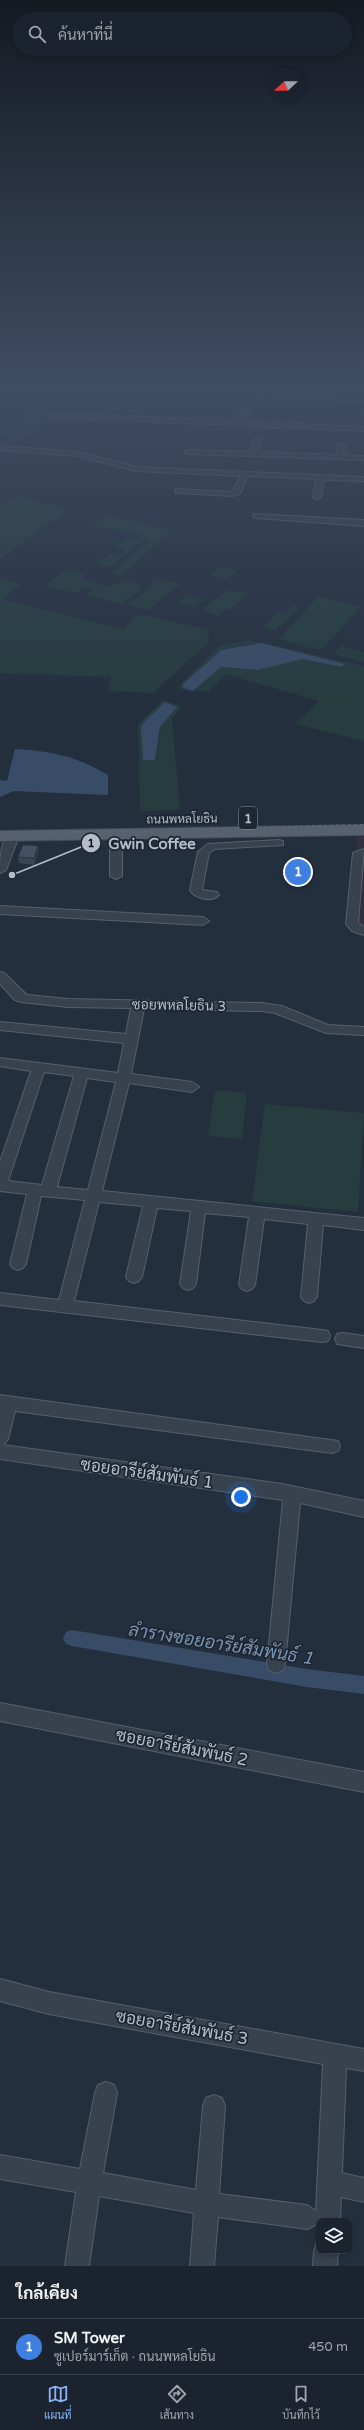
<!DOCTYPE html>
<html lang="th">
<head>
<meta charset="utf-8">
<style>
  body { margin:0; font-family:"Varela Round",Sarabun,sans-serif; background:#242b36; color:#f1f3f6 }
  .controls { position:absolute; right:12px; bottom:12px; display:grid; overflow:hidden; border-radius:8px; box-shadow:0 2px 6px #0003 }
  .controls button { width:36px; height:36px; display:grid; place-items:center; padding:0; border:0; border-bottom:1px solid #39404a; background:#1b232e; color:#f1f3f6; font:20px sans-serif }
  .compass { position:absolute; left:268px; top:68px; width:36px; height:36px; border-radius:50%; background:#1b232e; box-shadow:0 2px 6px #0003; rotate:248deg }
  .you { position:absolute; left:241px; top:1497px; width:14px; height:14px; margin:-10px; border:3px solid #fff; border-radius:50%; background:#1a73e8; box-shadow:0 0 0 6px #1a73e833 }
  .badge { display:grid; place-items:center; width:26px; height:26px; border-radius:50%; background:#8ab4f8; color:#fff; font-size:13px; font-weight:700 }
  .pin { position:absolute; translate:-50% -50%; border:2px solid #fff; box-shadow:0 1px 4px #0006 }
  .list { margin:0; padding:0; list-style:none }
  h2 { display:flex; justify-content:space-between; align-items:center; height:52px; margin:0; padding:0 16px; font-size:17px }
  h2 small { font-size:13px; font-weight:400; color:#a0a4aa }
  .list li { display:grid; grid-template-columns:26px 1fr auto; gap:12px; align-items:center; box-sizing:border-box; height:56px; padding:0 16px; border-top:1px solid #39404a }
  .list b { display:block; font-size:15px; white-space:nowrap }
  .list p { margin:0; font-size:13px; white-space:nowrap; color:#a0a4aa }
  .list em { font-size:13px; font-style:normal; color:#a0a4aa }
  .icon { flex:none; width:22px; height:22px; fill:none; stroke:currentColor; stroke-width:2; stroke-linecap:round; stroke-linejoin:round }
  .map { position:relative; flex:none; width:364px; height:2266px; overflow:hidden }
  .search { position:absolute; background:#1b232e; box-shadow:0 2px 6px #0003; left:12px; right:12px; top:12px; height:44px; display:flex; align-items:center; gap:10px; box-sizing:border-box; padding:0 14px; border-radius:22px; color:#a0a4aa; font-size:15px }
  .sheet { height:108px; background:#1b232e }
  nav { display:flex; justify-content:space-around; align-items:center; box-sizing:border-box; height:56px; border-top:1px solid #39404a; background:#1b232e; font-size:11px; color:#a0a4aa }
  nav a { display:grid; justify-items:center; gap:2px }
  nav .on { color:#8ab4f8 }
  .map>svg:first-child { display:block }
</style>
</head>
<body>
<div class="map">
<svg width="364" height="2266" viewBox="0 0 364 2266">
  <rect width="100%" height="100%" fill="#242f3e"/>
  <path fill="#32303f" d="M357,834L364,835V932L354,931Z"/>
  <path fill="#263c3f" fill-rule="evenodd" d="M0,383H60L53,395L35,401L0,393Z
    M56,398L49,413L34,436L15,434L0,437V428L31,414L23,411Z
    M16,496L68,509L0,559V506Z
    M104,515L171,530L121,576L112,573L151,540L144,538L116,562L108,567L96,563L110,554L119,556L125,550L115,547L128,538L136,540L141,535L94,526Z
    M220,566L237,570L227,579L210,575Z
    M64,571L86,574L81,579L109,587L123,580L141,585V589L121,604L86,595L92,589L85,587L76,593L45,586Z
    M0,579L21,584L3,599L124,629L139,614L207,629L210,641L153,693L108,691L111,677L0,673Z
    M155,579L180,584L148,610L126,605L154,585L150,583Z
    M228,590L248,593L230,610L227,609L218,616L201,609Z
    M188,595L204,599L195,607L179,603Z
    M319,596L361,607L322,649H315L279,639Z
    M293,605L299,607L275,631L264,627L277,612L284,614Z
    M248,640L364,666V741L295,724L319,701L226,674L208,692L198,690L193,692L177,688L219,646ZM262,643L344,664L341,667L303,659L258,670L221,667L193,691L183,688V684L221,650Z
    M341,645L364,652V662L336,655L334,653Z
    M163,700L182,706L172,718L180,810L140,811L138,724ZM165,702L155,760H143Z
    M215,1090L247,1093L242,1139L208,1136Z
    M265,1104L364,1113L358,1212L252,1201Z"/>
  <path fill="#394c67" d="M262,643L345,664L341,667L303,659L258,670L221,667L193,691L183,688V684L221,650Z
    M165,702L177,707L160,727L155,760H143L141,729L143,723Z
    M15,749C51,751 76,756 108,775V795L14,791L0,797V780L7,781Z"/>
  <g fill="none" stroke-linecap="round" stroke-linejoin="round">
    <path fill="#394c67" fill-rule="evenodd" d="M72,1630L307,1669L364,1676V1694L307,1687L72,1646L66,1644L63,1638L66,1632Z"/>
    <defs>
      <path id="minor" d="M76,383H113L364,399V403L80,385Z
        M247,404L251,406L246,421L364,427V431L51,417L47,415L51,413L239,421L243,406Z
        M257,438L261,440L257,452L337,455L338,445L342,443L346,445L345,455L364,456V460L188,454L184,452L188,450L250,452L253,440Z
        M0,446L78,452L137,467L364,477V481L324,480L321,497L317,499L313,497L316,479L248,476L240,494L232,496L179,493H176V489L231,492L241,476L137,471L78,456L0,450Z
        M254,514L364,520V526L257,518L253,516Z
        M116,831L122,834V876L116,879L110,876V834Z
        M13,833L19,836L6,870L0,873C0,862 0,836 13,833Z
        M279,840L283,841V845L215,849L209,853L202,890L217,892L219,895C212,903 194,898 190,890L198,852L208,844Z
        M364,849L358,923L364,927V935L352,931L346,924L353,853Z
        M0,906L203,917L209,921L203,925L0,914Z
        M0,972L4,973L27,995L68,999L262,1003L282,1006L328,1025L364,1027V1035L326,1033L275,1013L262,1011L144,1009L131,1074L192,1082L199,1087L192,1092L129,1083L102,1191L364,1218V1230L323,1225L317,1297L314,1301L309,1303L304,1301L301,1297L308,1224L264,1219L255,1285L252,1289L247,1291L242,1289L239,1285L249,1217L205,1213L196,1284L193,1288L188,1290L183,1288L180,1284L191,1211L157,1208L142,1277L139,1281L134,1283L129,1281L126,1277L143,1206L99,1202L74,1301L322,1330L328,1331L330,1336L328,1341L322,1342L0,1305V1293L59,1300L85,1200L41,1196L26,1264L23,1268L18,1270L13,1268L10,1264L27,1194L0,1191V1162L31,1071L0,1066V1058L118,1073L124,1043L0,1030V1022L126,1034L131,1008L68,1007L21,1002L15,1000L0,984ZM44,1072L74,1076L42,1185L8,1181ZM87,1078L116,1082L88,1190L57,1187Z
        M343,1333L364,1336V1348L337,1344L335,1339L337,1334Z
        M0,1395L338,1441L340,1446L338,1451L332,1453L15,1411L8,1439L3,1445L282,1484L364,1501V1517L300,1503L285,1664L283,1670L276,1673L269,1670L267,1664L283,1500L0,1459Z
        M0,1703L364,1772V1792L0,1721Z
        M0,1979L49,1992L364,2049V2071L346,2068L342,2173L364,2178V2202L341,2197L340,2221H319V2228L317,2223L315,2225L307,2229L218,2217L214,2266H190L194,2213L99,2196L89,2266H65L76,2192L0,2179V2155L80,2169L95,2093L98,2085L106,2082L114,2085L117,2093L103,2173L196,2190L203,2106L206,2098L214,2095L222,2098L225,2106L219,2194L307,2205L316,2211L323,2064L49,2014L0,2001Z
        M317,2242H319V2251H338L337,2266H313L314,2251Z"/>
      <path id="primary" d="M364,825V835L0,841V831Z"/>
    </defs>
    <use href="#minor" stroke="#565f6c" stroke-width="2"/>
    <use href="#primary" stroke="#414a57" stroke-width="2"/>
    <use href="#minor" fill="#38414e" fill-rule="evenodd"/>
    <use href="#primary" fill="#56606e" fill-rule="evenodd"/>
    <path stroke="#5a6575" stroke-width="2" stroke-dasharray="3 3" stroke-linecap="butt" d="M0,834L364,825"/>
  </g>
  <path fill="#3b4654" d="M39,852L34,865L19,863L18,857Z"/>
  <path fill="#303945" d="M38,846L39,852L34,865V858Z"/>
  <path fill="#455162" stroke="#303945" d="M23,845L38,846L34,858L18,857Z"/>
  <linearGradient id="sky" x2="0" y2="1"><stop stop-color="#141a22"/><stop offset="0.55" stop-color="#3f4d63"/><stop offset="1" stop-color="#3f4d63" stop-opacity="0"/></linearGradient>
  <rect width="364" height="700" fill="url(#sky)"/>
  <g text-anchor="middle" stroke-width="3.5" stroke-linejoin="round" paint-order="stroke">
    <g font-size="12" fill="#b4bcc9" stroke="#1d2633">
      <text transform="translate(182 819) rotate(-1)" y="4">ถนนพหลโยธิน</text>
    </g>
    <rect fill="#1d2633" stroke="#878f9c" stroke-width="1" x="239" y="807" width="18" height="22" rx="3"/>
    <g font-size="13" font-weight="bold" fill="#b4bcc9">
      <text x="248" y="823">1</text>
    </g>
    <g font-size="14" fill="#b4bcc9" stroke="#1d2633">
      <text transform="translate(179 1005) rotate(1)" y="5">ซอยพหลโยธิน 3</text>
    </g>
    <g font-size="17" fill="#b4bcc9" stroke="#1d2633">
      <text transform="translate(147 1473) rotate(8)" y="6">ซอยอารีย์สัมพันธ์ 1</text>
      <text transform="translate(182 1747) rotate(11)" y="6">ซอยอารีย์สัมพันธ์ 2</text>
      <text transform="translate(182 2027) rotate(10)" y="6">ซอยอารีย์สัมพันธ์ 3</text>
    </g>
    <g font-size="18" font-style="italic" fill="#7c92b1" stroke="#1d2633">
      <text transform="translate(221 1644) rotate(9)" y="6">ลำรางซอยอารีย์สัมพันธ์ 1</text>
    </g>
  </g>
  <path fill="none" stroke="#b4bcc9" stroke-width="1.5" d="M12 875L91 843"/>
  <g fill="#b4bcc9" stroke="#1d2633" stroke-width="1.5">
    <circle cx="12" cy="875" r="4"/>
    <circle cx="91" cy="843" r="10"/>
  </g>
  <g font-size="12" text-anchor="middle" font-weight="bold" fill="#111">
    <text x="91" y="847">1</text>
  </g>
  <g font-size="15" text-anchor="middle" font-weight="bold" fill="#b4bcc9" stroke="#1d2633" stroke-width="3.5" stroke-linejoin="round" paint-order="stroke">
    <text x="152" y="849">Gwin Coffee</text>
  </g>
</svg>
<div class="controls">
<button><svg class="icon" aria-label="layers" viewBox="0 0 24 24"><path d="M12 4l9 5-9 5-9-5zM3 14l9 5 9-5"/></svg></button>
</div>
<svg class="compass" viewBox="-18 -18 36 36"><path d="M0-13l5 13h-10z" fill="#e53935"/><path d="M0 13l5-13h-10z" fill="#a0a4aa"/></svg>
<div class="you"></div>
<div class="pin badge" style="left:298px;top:872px;background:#3f7fe0">1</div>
<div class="search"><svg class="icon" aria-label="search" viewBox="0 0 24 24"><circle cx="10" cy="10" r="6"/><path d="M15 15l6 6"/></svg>ค้นหาที่นี่</div>
</div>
<section class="sheet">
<h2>ใกล้เคียง<small></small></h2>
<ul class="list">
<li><span class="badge" style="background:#3f7fe0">1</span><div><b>SM Tower</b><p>ซูเปอร์มาร์เก็ต · ถนนพหลโยธิน</p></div><em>450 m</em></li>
</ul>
</section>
<nav>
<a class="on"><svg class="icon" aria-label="map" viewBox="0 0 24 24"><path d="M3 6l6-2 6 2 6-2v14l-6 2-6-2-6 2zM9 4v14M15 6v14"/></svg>แผนที่</a>
<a><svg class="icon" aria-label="directions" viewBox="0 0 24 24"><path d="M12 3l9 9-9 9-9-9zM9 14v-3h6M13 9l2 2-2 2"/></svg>เส้นทาง</a>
<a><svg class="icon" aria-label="saved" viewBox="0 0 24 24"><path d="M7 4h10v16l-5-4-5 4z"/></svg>บันทึกไว้</a>
</nav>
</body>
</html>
